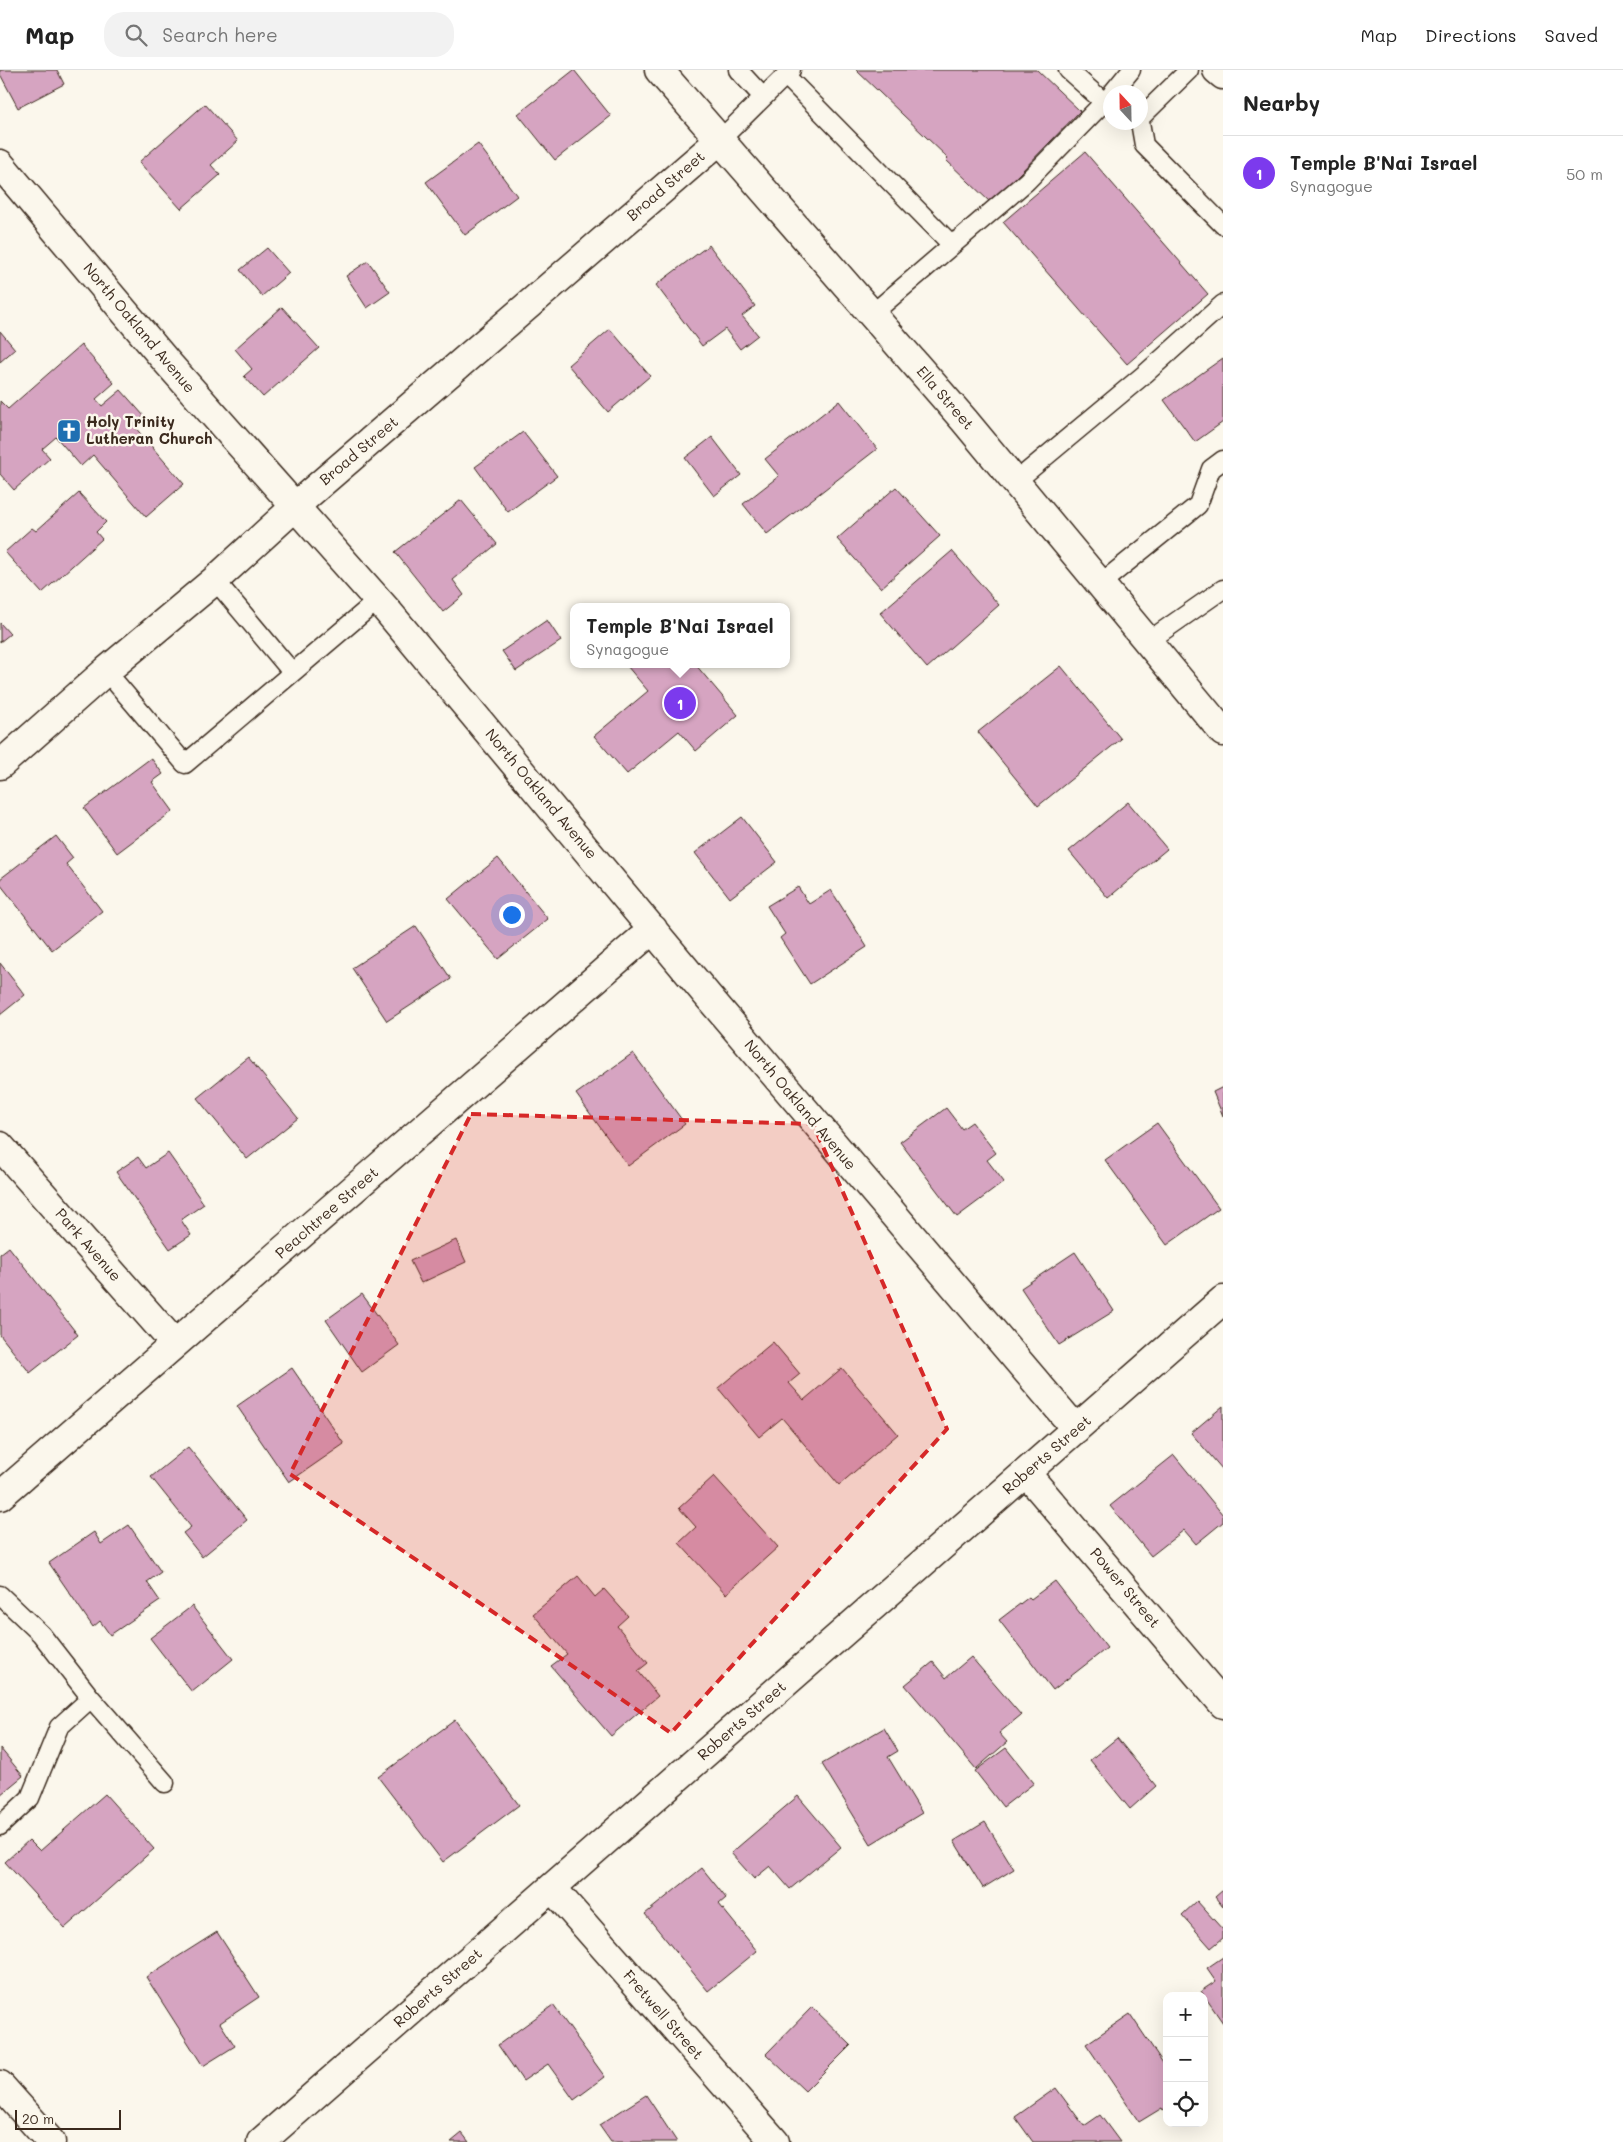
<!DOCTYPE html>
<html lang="en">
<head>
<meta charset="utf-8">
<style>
  body { margin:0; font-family:Mali,sans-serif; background:#f2f2f2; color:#222 }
  .controls { position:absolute; right:15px; bottom:15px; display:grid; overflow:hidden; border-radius:10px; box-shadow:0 5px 20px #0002 }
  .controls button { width:45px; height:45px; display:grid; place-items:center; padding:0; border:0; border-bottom:1px solid #e0e0e0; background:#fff; color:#222; font:25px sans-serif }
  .compass { position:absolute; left:1103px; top:15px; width:45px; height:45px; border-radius:50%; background:#fff; box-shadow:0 5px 20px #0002; rotate:338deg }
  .scale { position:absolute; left:15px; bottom:12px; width:106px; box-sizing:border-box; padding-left:5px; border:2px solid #3b2a1e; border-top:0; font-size:14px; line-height:18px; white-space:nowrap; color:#3b2a1e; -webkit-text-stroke:4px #fbf7ec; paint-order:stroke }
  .you { position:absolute; left:511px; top:844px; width:18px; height:18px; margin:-12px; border:4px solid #fff; border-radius:50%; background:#1a73e8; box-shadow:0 0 0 8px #1a73e833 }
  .badge { display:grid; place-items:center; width:32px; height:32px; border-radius:50%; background:#7c3aed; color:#fff; font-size:16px; font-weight:700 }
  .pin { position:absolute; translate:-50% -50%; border:2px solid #fff; box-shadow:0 1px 5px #0006 }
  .popup { position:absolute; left:570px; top:533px; width:220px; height:65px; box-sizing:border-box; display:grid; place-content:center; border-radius:10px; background:#fff; filter:drop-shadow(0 1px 4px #0005); font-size:16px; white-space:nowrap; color:#767676 }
  .popup b { font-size:19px; color:#222 }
  .popup::after { content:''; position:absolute; left:50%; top:100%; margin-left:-10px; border:10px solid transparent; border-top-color:#fff }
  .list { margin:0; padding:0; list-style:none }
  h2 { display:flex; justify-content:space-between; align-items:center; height:65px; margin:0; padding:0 20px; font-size:21px }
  h2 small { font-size:16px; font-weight:400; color:#767676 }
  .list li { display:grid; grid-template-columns:32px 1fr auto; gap:15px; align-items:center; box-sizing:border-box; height:75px; padding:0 20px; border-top:1px solid #e0e0e0 }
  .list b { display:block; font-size:19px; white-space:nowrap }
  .list p { margin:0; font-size:16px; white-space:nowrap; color:#767676 }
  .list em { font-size:16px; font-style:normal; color:#767676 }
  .icon { flex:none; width:28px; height:28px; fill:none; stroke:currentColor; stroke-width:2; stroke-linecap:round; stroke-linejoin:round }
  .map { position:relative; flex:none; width:1223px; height:2072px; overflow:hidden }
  header { display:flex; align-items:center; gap:30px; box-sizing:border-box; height:70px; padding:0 25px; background:#fff; border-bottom:1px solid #e0e0e0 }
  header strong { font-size:24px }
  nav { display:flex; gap:28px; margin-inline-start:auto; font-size:18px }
  .search { width:350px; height:45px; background:#f2f2f2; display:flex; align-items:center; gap:12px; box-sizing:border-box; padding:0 18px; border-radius:20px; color:#767676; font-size:19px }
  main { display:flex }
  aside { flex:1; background:#fff }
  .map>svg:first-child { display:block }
</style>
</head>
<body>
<header>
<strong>Map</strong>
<div class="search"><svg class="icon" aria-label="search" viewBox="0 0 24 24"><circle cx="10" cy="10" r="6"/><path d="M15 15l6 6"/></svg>Search here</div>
<nav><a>Map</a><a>Directions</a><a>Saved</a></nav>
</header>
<main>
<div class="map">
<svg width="1223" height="2072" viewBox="0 0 1223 2072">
  <rect width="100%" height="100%" fill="#fbf7ec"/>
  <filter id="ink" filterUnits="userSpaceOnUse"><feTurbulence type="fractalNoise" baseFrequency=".02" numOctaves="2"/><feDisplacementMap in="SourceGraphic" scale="10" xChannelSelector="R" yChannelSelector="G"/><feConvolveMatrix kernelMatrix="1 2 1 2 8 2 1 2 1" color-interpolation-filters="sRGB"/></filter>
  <g filter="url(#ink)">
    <path fill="#d6a4c1" stroke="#3b2a1e" d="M0,0H57L64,14L18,38L0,4Z
      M574,0L611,46L555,90L518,44Z
      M856,0H1037L1080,41L991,133L946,90L948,88Z
      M205,34L238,71L211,95L220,105L181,139L139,92Z
      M478,74L517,126L465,165L426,112Z
      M1085,82L1208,224L1127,294L1003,152Z
      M709,175L755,236L742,246L758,265L740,279L725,259L702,276L656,215Z
      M267,178L289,203L262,226L240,200Z
      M368,191L390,222L367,238L346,206Z
      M282,237L319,278L263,327L244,306L252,299L235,279Z
      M610,259L650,306L608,342L568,295Z
      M0,261L15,279L0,292Z
      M81,275L114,313L96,329L102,336L121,320L144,346L133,355L184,414L146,447L93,385L81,396L56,367L42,379L50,388L14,420L0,404V331L8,339Z
      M1223,288V352L1195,372L1164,330Z
      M839,331L877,379L767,464L743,434L779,406L765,389Z
      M523,362L557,406L508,442L475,397Z
      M712,367L741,405L714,426L685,388Z
      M896,417L940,466L881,518L837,469Z
      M79,423L106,452L96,462L102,469L42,523L5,482L32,458L36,461Z
      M461,430L497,474L453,510L464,525L443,542L395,482Z
      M952,481L999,535L927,598L880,543Z
      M547,550L561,571L516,601L502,581Z
      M0,553L10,564L0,572Z
      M629,594H695L738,645L696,681L679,661L627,704L594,666L648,621L627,596Z
      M1061,596L1121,669L1038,736L978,662Z
      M151,688L163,704L152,712L173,741L117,783L84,738Z
      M1128,732L1167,779L1108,828L1069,781Z
      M742,747L777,792L730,828L695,783Z
      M56,766L73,788L66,794L102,841L52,880L0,814V809Z
      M498,788L548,849L498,889L448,829Z
      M798,817L809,834L831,820L867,877L810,914L780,868L785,864L767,836Z
      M416,856L451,909L387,951L352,898Z
      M0,893L25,925L0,945Z
      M633,983L685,1054L628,1096L576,1024Z
      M248,987L298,1048L247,1089L197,1028Z
      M1223,1017V1046L1213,1022Z
      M946,1038L962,1059L972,1052L996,1083L987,1090L1004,1112L957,1147L900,1072Z
      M1157,1053L1219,1138L1167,1175L1105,1090Z
      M168,1083L204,1134L181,1150L191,1165L170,1179L116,1102L138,1087L146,1098Z
      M456,1170L466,1192L421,1213L410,1191Z
      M9,1177L78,1265L30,1303L0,1265V1184Z
      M1075,1182L1114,1241L1059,1275L1021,1218Z
      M362,1224L399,1275L362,1302L326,1250Z
      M773,1272L800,1304L789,1313L804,1330L842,1298L898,1364L839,1415L782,1348L759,1367L718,1318Z
      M292,1298L344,1374L289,1412L237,1336Z
      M1223,1336V1400L1191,1363Z
      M188,1377L247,1450L202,1487L183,1463L191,1457L151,1407Z
      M1174,1385L1223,1445V1452L1196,1474L1184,1460L1151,1486L1110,1436Z
      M714,1406L778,1477L726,1524L679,1473L696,1457L679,1438Z
      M129,1455L161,1502L147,1512L160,1531L110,1565L100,1551L93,1557L49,1493L94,1462L101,1474Z
      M578,1506L595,1527L604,1519L628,1546L617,1556L648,1593L638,1601L658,1626L611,1666L551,1596L567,1584L533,1544Z
      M1055,1511L1107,1578L1053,1620L999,1550L1029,1527L1031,1529Z
      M192,1536L233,1589L192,1622L150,1568Z
      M971,1587L1021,1645L999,1663L1007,1672L976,1699L905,1615L933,1592L946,1608Z
      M455,1650L519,1735L443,1792L378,1707Z
      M884,1658L898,1681L888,1687L922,1743L871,1774L822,1694Z
      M1117,1668L1156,1716L1130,1739L1090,1690Z
      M0,1678L23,1706L0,1725Z
      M1006,1678L1034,1713L1003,1737L975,1701Z
      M105,1724L154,1779L65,1858L5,1792L29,1770L40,1781Z
      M798,1726L841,1777L790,1819L770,1796L754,1809L731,1783Z
      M985,1752L1014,1799L983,1818L954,1771Z
      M702,1798L726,1828L719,1834L757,1881L708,1921L645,1844Z
      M1223,1820V1837L1215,1827Z
      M1197,1831L1223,1860V1868L1211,1878L1182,1845Z
      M217,1862L259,1927L220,1953L235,1976L203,1996L146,1907Z
      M1223,1887V1953L1201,1921L1216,1911L1207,1898Z
      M553,1935L605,2007L574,2030L548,1994L523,2011L498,1975Z
      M812,1937L851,1975L805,2021L766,1984Z
      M1130,1944L1167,1999V2037L1163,2040L1162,2038L1139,2052L1086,1974Z
      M1056,2018L1084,2056L1100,2045L1120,2072H1033L1015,2047Z
      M646,2025L677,2072H611L599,2055Z
      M462,2063L469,2072H451Z"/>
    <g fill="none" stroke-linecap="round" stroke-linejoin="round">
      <defs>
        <path id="service" d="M738,0L763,27
          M1068,0L1105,33
          M786,6L952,175
          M1113,22L1131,0
          M1140,48L1189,0
          M1140,52L1144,75L1223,155
          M721,69L791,0
          M872,244L1027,111L1110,26
          M1015,412L1146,303L1223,234
          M215,510L292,602
          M1100,514L1198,435L1211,399L1223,390
          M1147,572L1223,519
          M106,601L185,694L378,530
          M0,1525L41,1564L91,1628L59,1657L30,1728L0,1756
          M91,1628L165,1713"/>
        <path id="minor" d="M659,0L964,350L1223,662
          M0,94L166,291L385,538L707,925L1076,1359
          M0,695L106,601L215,510L309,424L721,69
          M0,1076L175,1274
          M1026,1403L1223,1634
          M0,1426L653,859
          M552,1818L775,2072
          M261,2072L1223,1230"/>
        <path id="secondary" d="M1217,0L1223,5"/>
        <path id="primary" d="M0,2015L51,2072"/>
      </defs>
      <use href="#service" stroke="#3b2a1e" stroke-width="21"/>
      <use href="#minor" stroke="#3b2a1e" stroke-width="31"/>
      <use href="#secondary" stroke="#3b2a1e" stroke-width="31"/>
      <use href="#primary" stroke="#3b2a1e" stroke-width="31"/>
      <use href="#service" stroke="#fbf7ec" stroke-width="18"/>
      <use href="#minor" stroke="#fbf7ec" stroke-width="28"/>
      <use href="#secondary" stroke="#fbf7ec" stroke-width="28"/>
      <use href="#primary" stroke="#fbf7ec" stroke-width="28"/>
    </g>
  </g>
  <path fill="#d62828" fill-opacity="0.2" stroke="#d62828" stroke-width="4" stroke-dasharray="10 6" stroke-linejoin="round" d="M471,1044L813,1054L947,1359L671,1663L290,1404Z"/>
  <defs>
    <symbol id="church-square" viewBox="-11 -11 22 22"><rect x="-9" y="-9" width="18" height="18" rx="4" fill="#1f6fb2" stroke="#fbf7ec"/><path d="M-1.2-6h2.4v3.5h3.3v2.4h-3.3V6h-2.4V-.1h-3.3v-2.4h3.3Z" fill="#fff"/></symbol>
  </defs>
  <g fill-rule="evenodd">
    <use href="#church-square" x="55" y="347" width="28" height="28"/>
  </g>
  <g text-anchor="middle" stroke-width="5" stroke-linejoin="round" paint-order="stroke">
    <g font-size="15" fill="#3b2a1e" stroke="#fbf7ec">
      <text transform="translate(666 116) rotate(-41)" y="5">Broad Street</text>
      <text transform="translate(139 258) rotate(50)" y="5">North Oakland Avenue</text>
      <text transform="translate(945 328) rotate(49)" y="5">Ella Street</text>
      <text transform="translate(359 381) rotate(-40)" y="5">Broad Street</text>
      <text transform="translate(541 724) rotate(50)" y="5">North Oakland Avenue</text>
      <text transform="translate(800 1035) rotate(50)" y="5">North Oakland Avenue</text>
      <text transform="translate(327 1143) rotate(-41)" y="5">Peachtree Street</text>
      <text transform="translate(88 1175) rotate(49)" y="5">Park Avenue</text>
      <text transform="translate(1047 1385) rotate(-41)" y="5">Roberts Street</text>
      <text transform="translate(1125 1518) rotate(50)" y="5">Power Street</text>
      <text transform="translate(742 1651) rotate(-41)" y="5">Roberts Street</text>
      <text transform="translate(438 1918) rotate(-41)" y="5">Roberts Street</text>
      <text transform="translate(663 1945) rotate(49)" y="5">Fretwell Street</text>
    </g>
    <g font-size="15" font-weight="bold" fill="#3b2a1e" stroke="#fbf7ec" text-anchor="start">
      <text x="86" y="357">Holy Trinity<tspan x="86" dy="17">Lutheran Church</tspan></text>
    </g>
  </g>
</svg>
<div class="controls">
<button>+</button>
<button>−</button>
<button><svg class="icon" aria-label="locate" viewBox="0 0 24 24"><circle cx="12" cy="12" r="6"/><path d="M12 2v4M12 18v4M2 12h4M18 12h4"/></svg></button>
</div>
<svg class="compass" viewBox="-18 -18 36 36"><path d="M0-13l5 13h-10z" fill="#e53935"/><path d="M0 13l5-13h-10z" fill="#767676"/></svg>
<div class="scale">20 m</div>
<div class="you"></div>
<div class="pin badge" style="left:680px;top:633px">1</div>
<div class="popup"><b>Temple B'Nai Israel</b>Synagogue</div>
</div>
<aside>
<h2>Nearby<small></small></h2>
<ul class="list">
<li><span class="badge">1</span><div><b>Temple B'Nai Israel</b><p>Synagogue</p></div><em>50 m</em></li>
</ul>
</aside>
</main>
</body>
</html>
